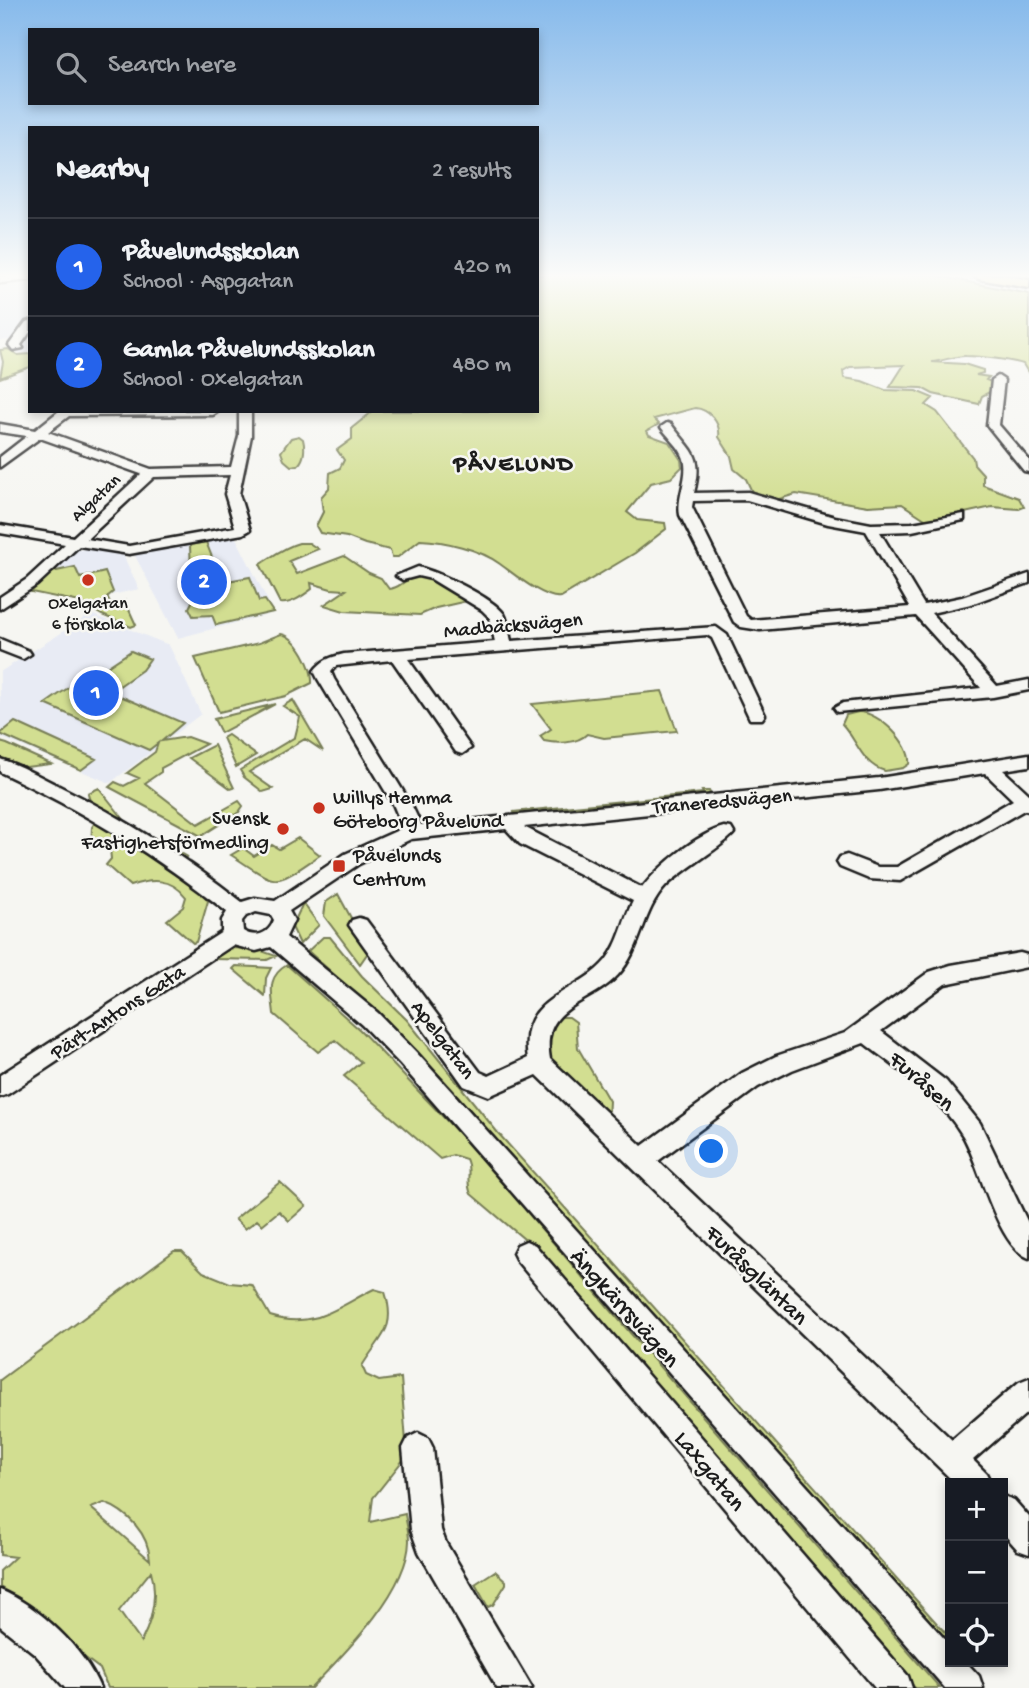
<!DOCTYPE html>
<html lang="en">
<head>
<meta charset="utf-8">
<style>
  body { margin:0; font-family:"Gochi Hand",sans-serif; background:#20242c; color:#f1f3f6 }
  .controls { position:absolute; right:21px; bottom:21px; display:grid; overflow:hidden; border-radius:0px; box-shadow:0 4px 10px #0003 }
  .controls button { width:63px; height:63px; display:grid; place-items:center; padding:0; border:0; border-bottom:2px solid #363941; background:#171b24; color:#f1f3f6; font:35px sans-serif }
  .you { position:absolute; left:712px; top:1152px; width:24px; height:24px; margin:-18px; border:5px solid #fff; border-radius:50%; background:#1a73e8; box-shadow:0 0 0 10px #1a73e833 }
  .badge { display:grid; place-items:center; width:46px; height:46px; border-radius:50%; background:#2563eb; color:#fff; font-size:23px; font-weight:700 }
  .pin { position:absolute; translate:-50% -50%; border:4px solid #fff; box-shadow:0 2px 7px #0006 }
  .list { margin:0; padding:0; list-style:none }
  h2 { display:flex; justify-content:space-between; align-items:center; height:91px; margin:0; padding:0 28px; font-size:30px }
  h2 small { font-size:23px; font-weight:400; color:#9ea1a6 }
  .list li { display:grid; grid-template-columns:46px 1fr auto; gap:21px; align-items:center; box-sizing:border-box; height:98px; padding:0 28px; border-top:2px solid #363941 }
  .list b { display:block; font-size:26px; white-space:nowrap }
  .list p { margin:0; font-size:23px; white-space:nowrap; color:#9ea1a6 }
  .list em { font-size:23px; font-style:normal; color:#9ea1a6 }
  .icon { flex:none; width:38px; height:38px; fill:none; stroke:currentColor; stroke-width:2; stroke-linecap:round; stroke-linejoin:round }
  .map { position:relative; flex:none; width:1029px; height:1688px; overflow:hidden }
  .search { position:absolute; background:#171b24; box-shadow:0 4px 10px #0003; left:28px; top:28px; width:511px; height:77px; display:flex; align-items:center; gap:18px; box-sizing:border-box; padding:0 24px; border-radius:0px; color:#9ea1a6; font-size:26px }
  .panel { position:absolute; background:#171b24; box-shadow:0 4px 10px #0003; left:28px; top:126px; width:511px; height:287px; border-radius:0px }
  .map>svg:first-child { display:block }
</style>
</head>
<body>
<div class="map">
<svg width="1029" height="1688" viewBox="0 0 1029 1688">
  <rect width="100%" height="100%" fill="#f6f6f2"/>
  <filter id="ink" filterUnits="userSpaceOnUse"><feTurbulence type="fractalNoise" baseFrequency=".0143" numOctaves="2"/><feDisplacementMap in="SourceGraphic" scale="14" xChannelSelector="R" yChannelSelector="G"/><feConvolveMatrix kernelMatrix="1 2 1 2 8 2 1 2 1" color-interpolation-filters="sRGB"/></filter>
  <g filter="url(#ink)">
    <path fill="#e8ebf4" d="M30,279V353H20L13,347L11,340H0V282Z
      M234,534L274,613L178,638L133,552Z
      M91,548L123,555L139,589L80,602L30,592L74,551Z
      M91,614L169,645L201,714L110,783L0,737V672Z"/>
    <path fill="#d2de91" stroke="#777d56" stroke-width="2" fill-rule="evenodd" d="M537,275H933L1029,294V374L1023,364C1011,360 979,356 966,356C958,355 943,361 932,362L964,364L983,370V373L976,375L989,377L986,380L996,384L995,389L982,396L979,404L933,394L922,388L890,387L904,365L850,367L843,371L844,378L862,381L885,390L916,391L933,398L926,405L937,412L973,458L974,464L983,474V485L1019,498L1024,507L1019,509L992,507L928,521L902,504L868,506L796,494L776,500L753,494L746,479L734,469L731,456L719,437C721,423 709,409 695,408L654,419L659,424L647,431L649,435L669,442L681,460L682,467L671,478L651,483L627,512L637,520L665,523L666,529L635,553L561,597C545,600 514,574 500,564C480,549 444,541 420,540L398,557H392L390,550L365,544L347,537L320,533L316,526L323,512L321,497L329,488L330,473L340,468L344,460L337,450L352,439V428L373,411H537Z
      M8,349L18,355L30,354V367L0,378L3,362L0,350Z
      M299,436L303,439C305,447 305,459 298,465L291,466L284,460L281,452L291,438Z
      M206,542L222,582L250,577L259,601L265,600L273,612L216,625L212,615L193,616L189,608L192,602L190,545Z
      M299,543H309L318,549L289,561L297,574L344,556L369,573L381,578L389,589C399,588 401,583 409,579C427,570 453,589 467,598V601L436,608L420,615L344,611L324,605L346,590L331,589L311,583L312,589C304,595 291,605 280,603L260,564C273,556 284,547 299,543Z
      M75,567L80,578L105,572L113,592L107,597L112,608L125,601L136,625L131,627L102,615L80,602L31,592L52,572Z
      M281,634C298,637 313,668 312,683L286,696L219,712L195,658L259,643Z
      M131,651L150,659L142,670L111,692L183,723L162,741L187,737L206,744L161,768V772L145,783L198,824L239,801L243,806L239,812L201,836L109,787L115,782L124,786L139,778L127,773L155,752L158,743L149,750L45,704L78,681L81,682L88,677L103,681L113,674L104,669Z
      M662,691L677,731L604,738L587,734C577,744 557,744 544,741L540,736L551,729L532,704Z
      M293,700L323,751L305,739L249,772L273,789L263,792L244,777L240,770L295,737L300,717L283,706Z
      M275,704L221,733L214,719Z
      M858,712C879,711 912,745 909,764L903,768L885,771C862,765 857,740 842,724L846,715Z
      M15,722L96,759L81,770L0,734Z
      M228,735L256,755L236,767L223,738Z
      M0,742L7,744L51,764L26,767L0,758Z
      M214,745L234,788L231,789L189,758Z
      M99,788L126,822L188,857L175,856L90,802L88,793Z
      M702,791H709L711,795L515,816L514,812L703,793Z
      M96,821L203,894L208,901L196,942L193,943L167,920L183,907L186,897C171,877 151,879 130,886L106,865L111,859L110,849L91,847L92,827Z
      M298,838L320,855C271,888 281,887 231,855L243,848L254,856L272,845L279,849Z
      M338,894L369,951L360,964L324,916L326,902Z
      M303,903L319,925L300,944L292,927Z
      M323,937H330L362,976L407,1020L498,1133L950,1638V1654L534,1186L452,1089L402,1036L308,951Z
      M233,948L256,949L276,956L267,960L215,959L217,954Z
      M287,965L360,1030L469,1144L638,1342L940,1688H915L550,1261L471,1194C465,1181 472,1170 466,1159L453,1155L440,1159L344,1076L361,1062L335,1040L318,1052L274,1014C272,993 266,977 287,965Z
      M236,966L271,968L266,978L265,996L233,969Z
      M558,1017H569L576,1022L578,1048L609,1101L608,1119L551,1062C543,1045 549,1032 558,1017Z
      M280,1182L306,1206L289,1221L279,1211L262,1225L257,1220L245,1229L235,1219Z
      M174,1251H182L203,1272L230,1283L252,1285L270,1316C314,1330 337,1307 374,1289L385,1292C397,1330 380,1336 362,1366L366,1375L379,1381L401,1378L407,1455L373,1498L370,1522L405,1514C406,1522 409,1532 409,1541C408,1591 344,1654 311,1688H108L100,1669L68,1645L53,1623L0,1587V1571L15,1557L0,1555V1380ZM104,1503C127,1511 149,1534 150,1560L91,1508ZM151,1571C158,1596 153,1619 141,1642L119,1611Z
      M495,1571L506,1581V1584L493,1605L488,1607L475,1584Z"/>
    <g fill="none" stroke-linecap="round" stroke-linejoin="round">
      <defs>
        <path id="minor" d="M30,275V280L0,283V277Z
          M30,321V332L21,345L23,348L13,350L9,345L26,322Z
          M998,376L1004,380L999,425L1029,460V472L1024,471L987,425L992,380Z
          M59,411H219L213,415L69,416L48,432L151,469L231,467L239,436V411H251V436L239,494L250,530L243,534L129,554L79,546L37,585L0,609V597L27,579L65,544L0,533V525L73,537L141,474L40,438L0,467V457L27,436L0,432V424L35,430ZM230,475L225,494L235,527L129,546L87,539L154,477Z
          M667,423L671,424C692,453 704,454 694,493L748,492L835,517L871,524L912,523L964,514V520L959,521L912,531L880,532L924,605L962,597L1029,574V583L971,604L931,613L997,686L1029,680V690L993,697L837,712L834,708L843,703L981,688L916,616L760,630L741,627L734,622L680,515C676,495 692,473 682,454C677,444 667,436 661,427ZM747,500L828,524L866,531L910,607L751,620L746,616L692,507L693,501Z
          M418,567C438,572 492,597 504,614C508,621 509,633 511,641L716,627L727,635L765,715L762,719H750L712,638L707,635L408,659L471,748L462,754L456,752L392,660L336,666L331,672L334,679L411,804L421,825L879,778L1029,754V766L1003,770L1029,794V811L1024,810L900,881L869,879L840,867L837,862L840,857L847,855L878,867H897L1013,800L985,773L879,790L524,827L642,888C659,866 697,834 724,827L731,828L734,833C726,844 681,871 666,886C642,911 642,949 618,975C590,1006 540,1004 550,1059L642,1146L742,1073L776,1056L845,1033L929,972L951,965L1020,953L1027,955V967L945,984L881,1031L946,1081L980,1123L1029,1225V1258C997,1246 980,1165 963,1136C939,1096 900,1071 864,1043L792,1070L758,1087L658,1161L952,1440L1019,1382L1029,1378V1411L973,1460L986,1473L991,1483H955L537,1075L489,1096L464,1086L349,925L352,920L359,918L366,920L480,1072L489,1076L528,1058C517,995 576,996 606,960C620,943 623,920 633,901L520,844L506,829L411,839L359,864L289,911L294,920L286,937L378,1013L416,1052L950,1645V1662H966L979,1676L983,1688H945L400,1064L362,1025L271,947L256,951L233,945L8,1094L0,1097V1075L222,932V920L227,912C157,856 81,810 0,772V759C20,765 40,777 59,786C124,818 185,857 242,902L255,898L275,901L345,854L403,828L393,804L318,679L314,671C322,660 331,657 344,654L495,642L490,618L482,610L431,579L418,576L403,580L396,576ZM256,912L271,915L274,920C269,934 256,939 243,931L242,921L246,916Z
          M0,639L29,651L31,654L23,659L0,650Z
          M526,1241L535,1245L908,1676L912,1688H875L517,1261L513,1253L517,1245Z
          M418,1433L428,1438L433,1448L441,1530L446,1543L532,1688H497L419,1552L411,1530L403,1448L408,1438Z
          M1003,1496L1014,1500L1029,1517V1554L1018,1550L1003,1533Z
          M0,1590C39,1606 84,1649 100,1688H65L35,1654L0,1626Z"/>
        <path id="highway" d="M972,275H1004L1029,280V288L979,279Z"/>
      </defs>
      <use href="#minor" stroke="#1c1c1c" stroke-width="5"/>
      <use href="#highway" stroke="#1c1c1c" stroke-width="5"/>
      <use href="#minor" fill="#f6f6f2" fill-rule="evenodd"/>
      <use href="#highway" fill="#f6e381" fill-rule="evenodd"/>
    </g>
  </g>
  <linearGradient id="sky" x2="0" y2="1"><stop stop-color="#87baeb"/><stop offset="0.54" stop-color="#fbfbf9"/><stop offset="1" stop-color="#fbfbf9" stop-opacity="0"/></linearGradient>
  <rect width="1029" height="511" fill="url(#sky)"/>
  <g fill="#c8321e" stroke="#f6f6f2" stroke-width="2.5">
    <circle cx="88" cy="580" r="7"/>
    <circle cx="319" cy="808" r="7"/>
    <circle cx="283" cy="829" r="7"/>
    <rect x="332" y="859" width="14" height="14" rx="3.5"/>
  </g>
  <g text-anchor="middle" stroke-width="5" stroke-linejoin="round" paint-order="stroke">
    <g font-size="18" fill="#1c1c1c" stroke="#f6f6f2">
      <text transform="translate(95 497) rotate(-43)" y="6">Algatan</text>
    </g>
    <g font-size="18" fill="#1c1c1c" stroke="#f6f6f2">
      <text x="88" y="608">Oxelgatan<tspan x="88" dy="21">6 förskola</tspan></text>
    </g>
    <g font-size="21" fill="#1c1c1c" stroke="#f6f6f2">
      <text transform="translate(513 624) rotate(-5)" y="7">Madbäcksvägen</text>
      <text transform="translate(722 800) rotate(-5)" y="7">Traneredsvägen</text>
      <text transform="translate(117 1011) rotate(-33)" y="7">Pärt-Antons Gata</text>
      <text transform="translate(444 1039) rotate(53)" y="7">Apelgatan</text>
    </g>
    <g font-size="21" fill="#1c1c1c" stroke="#f6f6f2" text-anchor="start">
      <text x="333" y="803">Willys Hemma<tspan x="333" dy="24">Göteborg Påvelund</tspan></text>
      <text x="269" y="824" text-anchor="end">Svensk<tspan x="269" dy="24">Fastighetsförmedling</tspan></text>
      <text x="353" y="861">Påvelunds<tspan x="353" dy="24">Centrum</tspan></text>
    </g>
    <g font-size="23" font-weight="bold" letter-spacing="2" fill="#1c1c1c" stroke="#f6f6f2">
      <text x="514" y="470">PÅVELUND</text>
    </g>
    <g font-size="24" fill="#1c1c1c" stroke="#f6f6f2">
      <text transform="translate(923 1080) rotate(41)" y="8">Furåsen</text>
      <text transform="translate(758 1274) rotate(44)" y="8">Furåsgläntan</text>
      <text transform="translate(626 1307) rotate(48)" y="8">Ängkärrsvägen</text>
      <text transform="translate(711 1470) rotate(50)" y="8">Laxgatan</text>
    </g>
  </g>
</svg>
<div class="controls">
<button>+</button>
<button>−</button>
<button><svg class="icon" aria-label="locate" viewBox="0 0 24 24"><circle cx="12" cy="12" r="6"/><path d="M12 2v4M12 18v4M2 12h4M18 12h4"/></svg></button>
</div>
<div class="you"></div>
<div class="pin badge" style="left:96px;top:693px">1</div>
<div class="pin badge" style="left:204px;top:582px">2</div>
<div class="search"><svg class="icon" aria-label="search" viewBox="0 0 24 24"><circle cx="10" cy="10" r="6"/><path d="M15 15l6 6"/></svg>Search here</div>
<section class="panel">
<h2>Nearby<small>2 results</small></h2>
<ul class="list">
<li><span class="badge">1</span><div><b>Påvelundsskolan</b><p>School · Aspgatan</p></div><em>420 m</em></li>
<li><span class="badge">2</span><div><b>Gamla Påvelundsskolan</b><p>School · Oxelgatan</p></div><em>480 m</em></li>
</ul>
</section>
</div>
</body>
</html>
